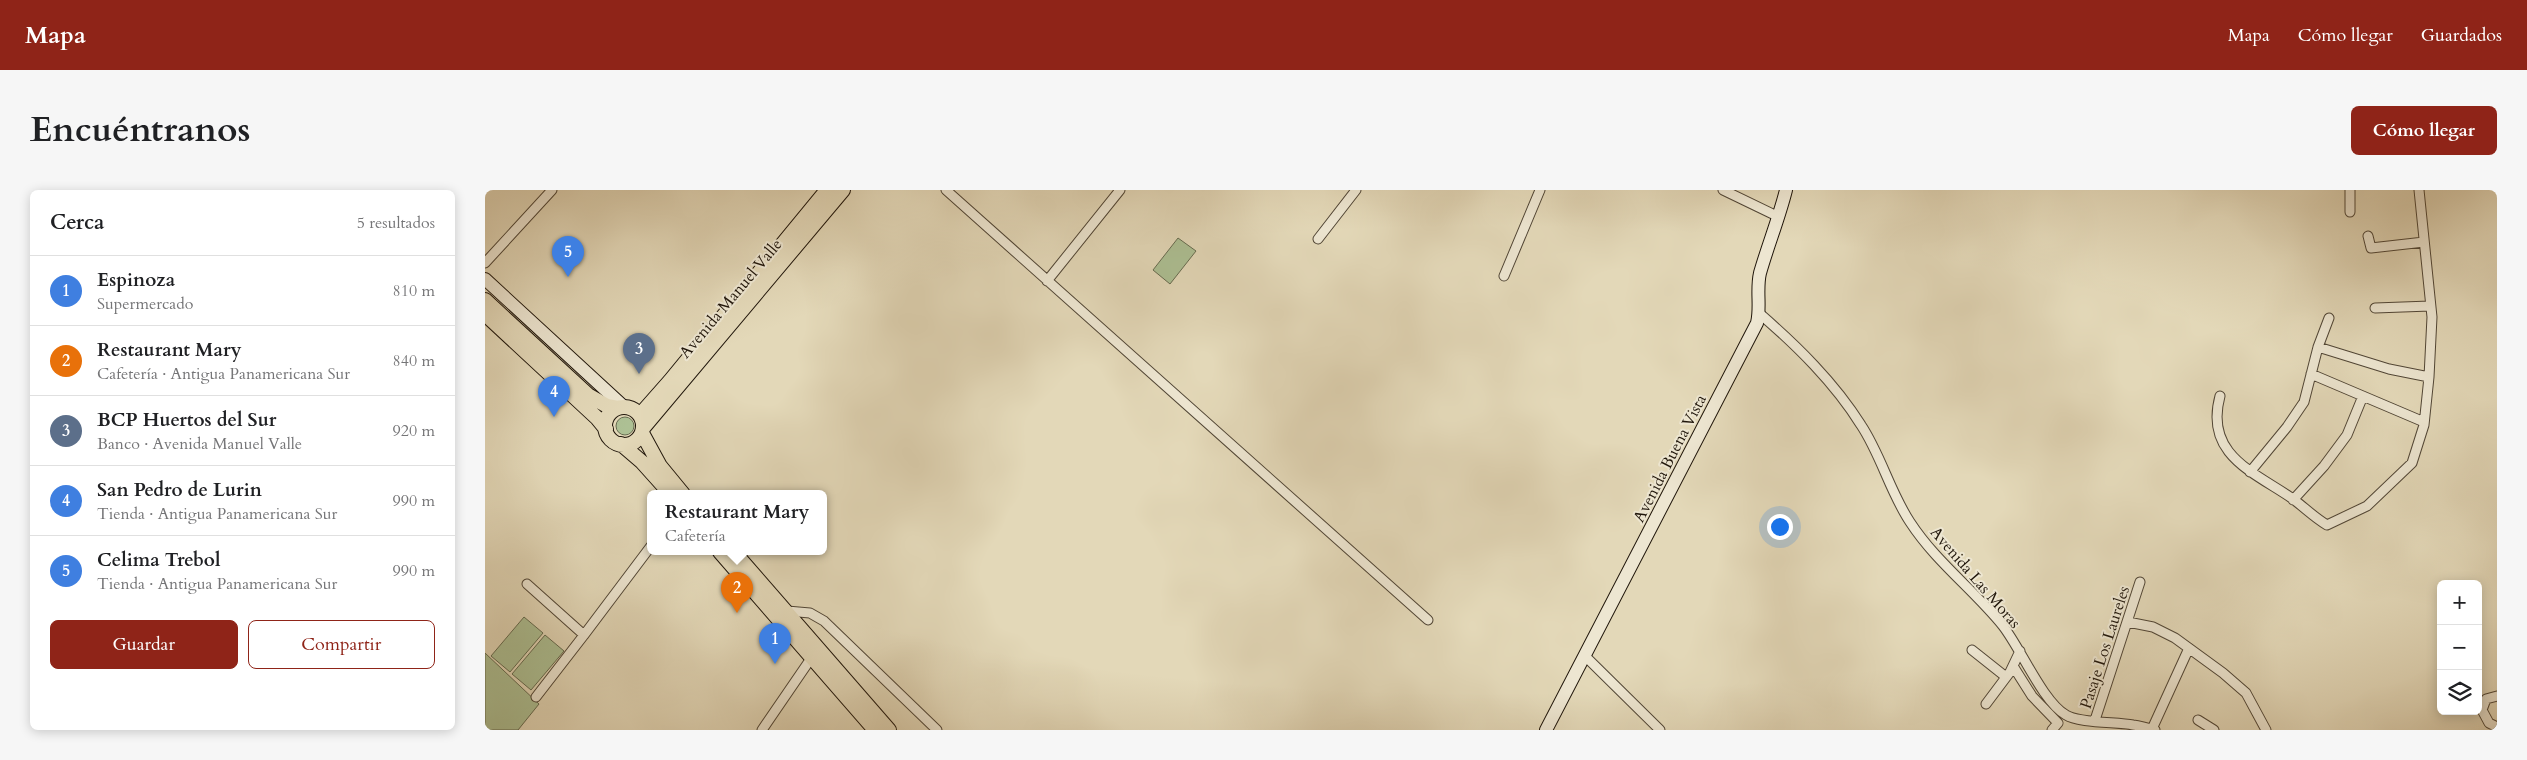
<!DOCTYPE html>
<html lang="es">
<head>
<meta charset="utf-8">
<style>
  body { margin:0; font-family:Cardo,serif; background:#f6f6f6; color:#202124 }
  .controls { position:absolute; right:15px; bottom:15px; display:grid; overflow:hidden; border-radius:8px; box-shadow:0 2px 12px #0003 }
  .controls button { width:45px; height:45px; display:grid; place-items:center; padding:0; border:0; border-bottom:1px solid #e0e0e0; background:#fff; color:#202124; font:25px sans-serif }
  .you { position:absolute; left:1294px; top:336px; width:18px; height:18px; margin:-12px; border:4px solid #fff; border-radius:50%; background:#1a73e8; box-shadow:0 0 0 8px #1a73e833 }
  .badge { display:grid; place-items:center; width:32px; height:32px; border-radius:50%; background:#8f2418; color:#fff; font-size:16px; font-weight:700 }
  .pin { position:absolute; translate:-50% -41px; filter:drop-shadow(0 1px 2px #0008) }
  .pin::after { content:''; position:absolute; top:26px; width:18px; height:15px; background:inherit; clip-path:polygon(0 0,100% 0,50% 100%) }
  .popup { position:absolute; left:162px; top:300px; width:180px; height:65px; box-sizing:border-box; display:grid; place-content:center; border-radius:8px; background:#fff; filter:drop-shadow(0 1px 4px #0005); font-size:16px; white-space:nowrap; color:#757577 }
  .popup b { font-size:19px; color:#202124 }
  .popup::after { content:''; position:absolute; left:50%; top:100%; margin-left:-10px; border:10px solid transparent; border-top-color:#fff }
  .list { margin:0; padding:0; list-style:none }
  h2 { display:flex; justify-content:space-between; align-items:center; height:65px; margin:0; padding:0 20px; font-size:21px }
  h2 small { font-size:16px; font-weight:400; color:#757577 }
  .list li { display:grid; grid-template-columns:32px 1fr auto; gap:15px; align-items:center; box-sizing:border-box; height:70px; padding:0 20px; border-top:1px solid #e0e0e0 }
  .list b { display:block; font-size:19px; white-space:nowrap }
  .list p { margin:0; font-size:16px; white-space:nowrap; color:#757577 }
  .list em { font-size:16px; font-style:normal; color:#757577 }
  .actions { display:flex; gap:10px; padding:15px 20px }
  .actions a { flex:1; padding:11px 0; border:1px solid #8f2418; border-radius:8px; text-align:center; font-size:18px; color:#8f2418 }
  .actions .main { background:#8f2418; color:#fff }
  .icon { flex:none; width:28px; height:28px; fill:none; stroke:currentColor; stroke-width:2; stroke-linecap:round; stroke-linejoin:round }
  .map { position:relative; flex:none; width:2012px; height:540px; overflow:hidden; border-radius:8px }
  header { display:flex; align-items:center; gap:30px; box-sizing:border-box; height:70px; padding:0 25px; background:#8f2418; color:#fff }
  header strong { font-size:24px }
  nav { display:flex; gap:28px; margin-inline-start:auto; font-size:18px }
  .intro { display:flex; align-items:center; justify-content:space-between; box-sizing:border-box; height:120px; padding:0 30px }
  h1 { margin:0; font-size:35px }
  .button { padding:12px 22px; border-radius:8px; background:#8f2418; color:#fff; font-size:18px; font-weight:700 }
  main { display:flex; gap:30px; padding:0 30px }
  aside { flex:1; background:#fff; border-radius:8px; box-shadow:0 2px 12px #0003 }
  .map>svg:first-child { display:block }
</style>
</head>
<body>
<header>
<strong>Mapa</strong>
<nav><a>Mapa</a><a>Cómo llegar</a><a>Guardados</a></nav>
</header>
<div class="intro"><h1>Encuéntranos</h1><a class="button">Cómo llegar</a></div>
<main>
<aside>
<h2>Cerca<small>5 resultados</small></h2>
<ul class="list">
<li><span class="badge" style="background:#3f7fe0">1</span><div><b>Espinoza</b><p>Supermercado</p></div><em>810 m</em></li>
<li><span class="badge" style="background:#e8710a">2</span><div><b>Restaurant Mary</b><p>Cafetería · Antigua Panamericana Sur</p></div><em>840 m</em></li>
<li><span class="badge" style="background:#5c6f8a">3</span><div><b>BCP Huertos del Sur</b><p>Banco · Avenida Manuel Valle</p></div><em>920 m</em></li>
<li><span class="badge" style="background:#3f7fe0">4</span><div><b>San Pedro de Lurin</b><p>Tienda · Antigua Panamericana Sur</p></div><em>990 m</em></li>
<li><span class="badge" style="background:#3f7fe0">5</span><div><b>Celima Trebol</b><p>Tienda · Antigua Panamericana Sur</p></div><em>990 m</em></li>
</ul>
<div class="actions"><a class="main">Guardar</a><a>Compartir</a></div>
</aside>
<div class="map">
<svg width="2012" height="540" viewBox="0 0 2012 540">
  <rect width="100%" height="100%" fill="#e3d8b8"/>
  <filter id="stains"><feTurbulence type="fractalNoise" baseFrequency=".004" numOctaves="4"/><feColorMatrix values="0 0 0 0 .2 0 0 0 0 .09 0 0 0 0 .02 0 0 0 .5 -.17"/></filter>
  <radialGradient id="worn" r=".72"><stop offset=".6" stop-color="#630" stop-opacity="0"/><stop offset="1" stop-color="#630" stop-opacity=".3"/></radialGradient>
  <path fill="#adc094" stroke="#666b50" d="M693,48L711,61L685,94L668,80Z
    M131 236a9 9 0 1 1 18 0a9 9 0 1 1-18 0Z
    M39,427L58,443L25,482L6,466Z
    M60,445L79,461L46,500L27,484Z
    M0,463L54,514L33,540H0Z"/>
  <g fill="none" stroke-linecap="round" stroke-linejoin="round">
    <defs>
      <path id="street" d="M461,0L943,430
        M1238,0L1294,27
        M1865,0V22
        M1883,46L1886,58L1939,52
        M833,49L871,0
        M0,73L67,0
        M1019,86L1055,0
        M562,91L635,0
        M1890,118L1945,116
        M1274,123C1312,156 1349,192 1376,235C1396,265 1405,302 1425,332C1451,372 1489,400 1518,436C1536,459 1558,512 1581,525C1593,533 1632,532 1648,535C1655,536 1663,538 1670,540
        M1833,157L1904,179L1944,187
        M1826,184L1939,232
        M1735,206C1719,265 1769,282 1808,309C1820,318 1830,328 1842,335L1882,316L1927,273L1939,235L1944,187L1947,127L1934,0
        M1765,282L1802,237L1819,212L1833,157L1844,128
        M1808,310L1839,276L1862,245L1878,206
        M42,394L99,445L166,356
        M302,421L325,423L339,431L452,540
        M1643,432L1668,437L1690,448L1738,483L1761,503L1781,540
        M1487,460L1521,487
        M1100,466L1175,540
        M1528,476L1547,506L1573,533L1567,540
        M2012,506L2001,509L1997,520L2004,533L2012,537
        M51,507L99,445
        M1501,514L1525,482L1535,461
        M1610,530L1655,392
        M1713,530L1729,540
        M1667,539L1704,458
        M277,540L327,467"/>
      <path id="secondary" d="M0,89L139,217
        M1061,540L1272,133C1276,117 1271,100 1275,83C1283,55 1294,28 1301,0"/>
      <path id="primary" d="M0,110L103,205L122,216L133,218
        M0,124L112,228L121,239
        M120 236a19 19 0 1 1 38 0a19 19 0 1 1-38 0Z
        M155,225L185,191L342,0
        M158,238L358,0
        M157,243L175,276L198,304
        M136,254L157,272L183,301
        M235,362L390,540
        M249,362L404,540"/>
    </defs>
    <use href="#street" stroke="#514636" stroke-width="11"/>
    <use href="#secondary" stroke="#20160b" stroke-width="14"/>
    <use href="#primary" stroke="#20160b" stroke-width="16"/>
    <use href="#street" stroke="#ede6d1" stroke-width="9"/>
    <use href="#secondary" stroke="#ede6d1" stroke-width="12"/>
    <use href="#primary" stroke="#e3d8b8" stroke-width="14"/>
  </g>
  <g text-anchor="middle" stroke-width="4" stroke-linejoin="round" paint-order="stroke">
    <g font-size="16" fill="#20160b" stroke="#ede6d1">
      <text transform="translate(245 108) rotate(-50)" y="6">Avenida Manuel Valle</text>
      <text transform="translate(1184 268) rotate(-63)" y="6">Avenida Buena Vista</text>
      <text transform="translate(1491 387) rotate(49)" y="6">Avenida Las Moras</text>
      <text transform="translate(1619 457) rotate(-72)" y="6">Pasaje Los Laureles</text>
    </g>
  </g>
  <rect width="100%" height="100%" filter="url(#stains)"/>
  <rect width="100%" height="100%" fill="url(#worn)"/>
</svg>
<div class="controls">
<button>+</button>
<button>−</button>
<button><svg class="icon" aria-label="layers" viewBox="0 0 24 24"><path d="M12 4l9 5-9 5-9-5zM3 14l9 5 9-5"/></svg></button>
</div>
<div class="you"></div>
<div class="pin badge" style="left:290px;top:474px;background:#3f7fe0">1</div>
<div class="pin badge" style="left:252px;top:423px;background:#e8710a">2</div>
<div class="popup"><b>Restaurant Mary</b>Cafetería</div>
<div class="pin badge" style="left:154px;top:184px;background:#5c6f8a">3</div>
<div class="pin badge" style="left:69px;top:227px;background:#3f7fe0">4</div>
<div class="pin badge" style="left:83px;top:87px;background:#3f7fe0">5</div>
</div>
</main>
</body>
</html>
